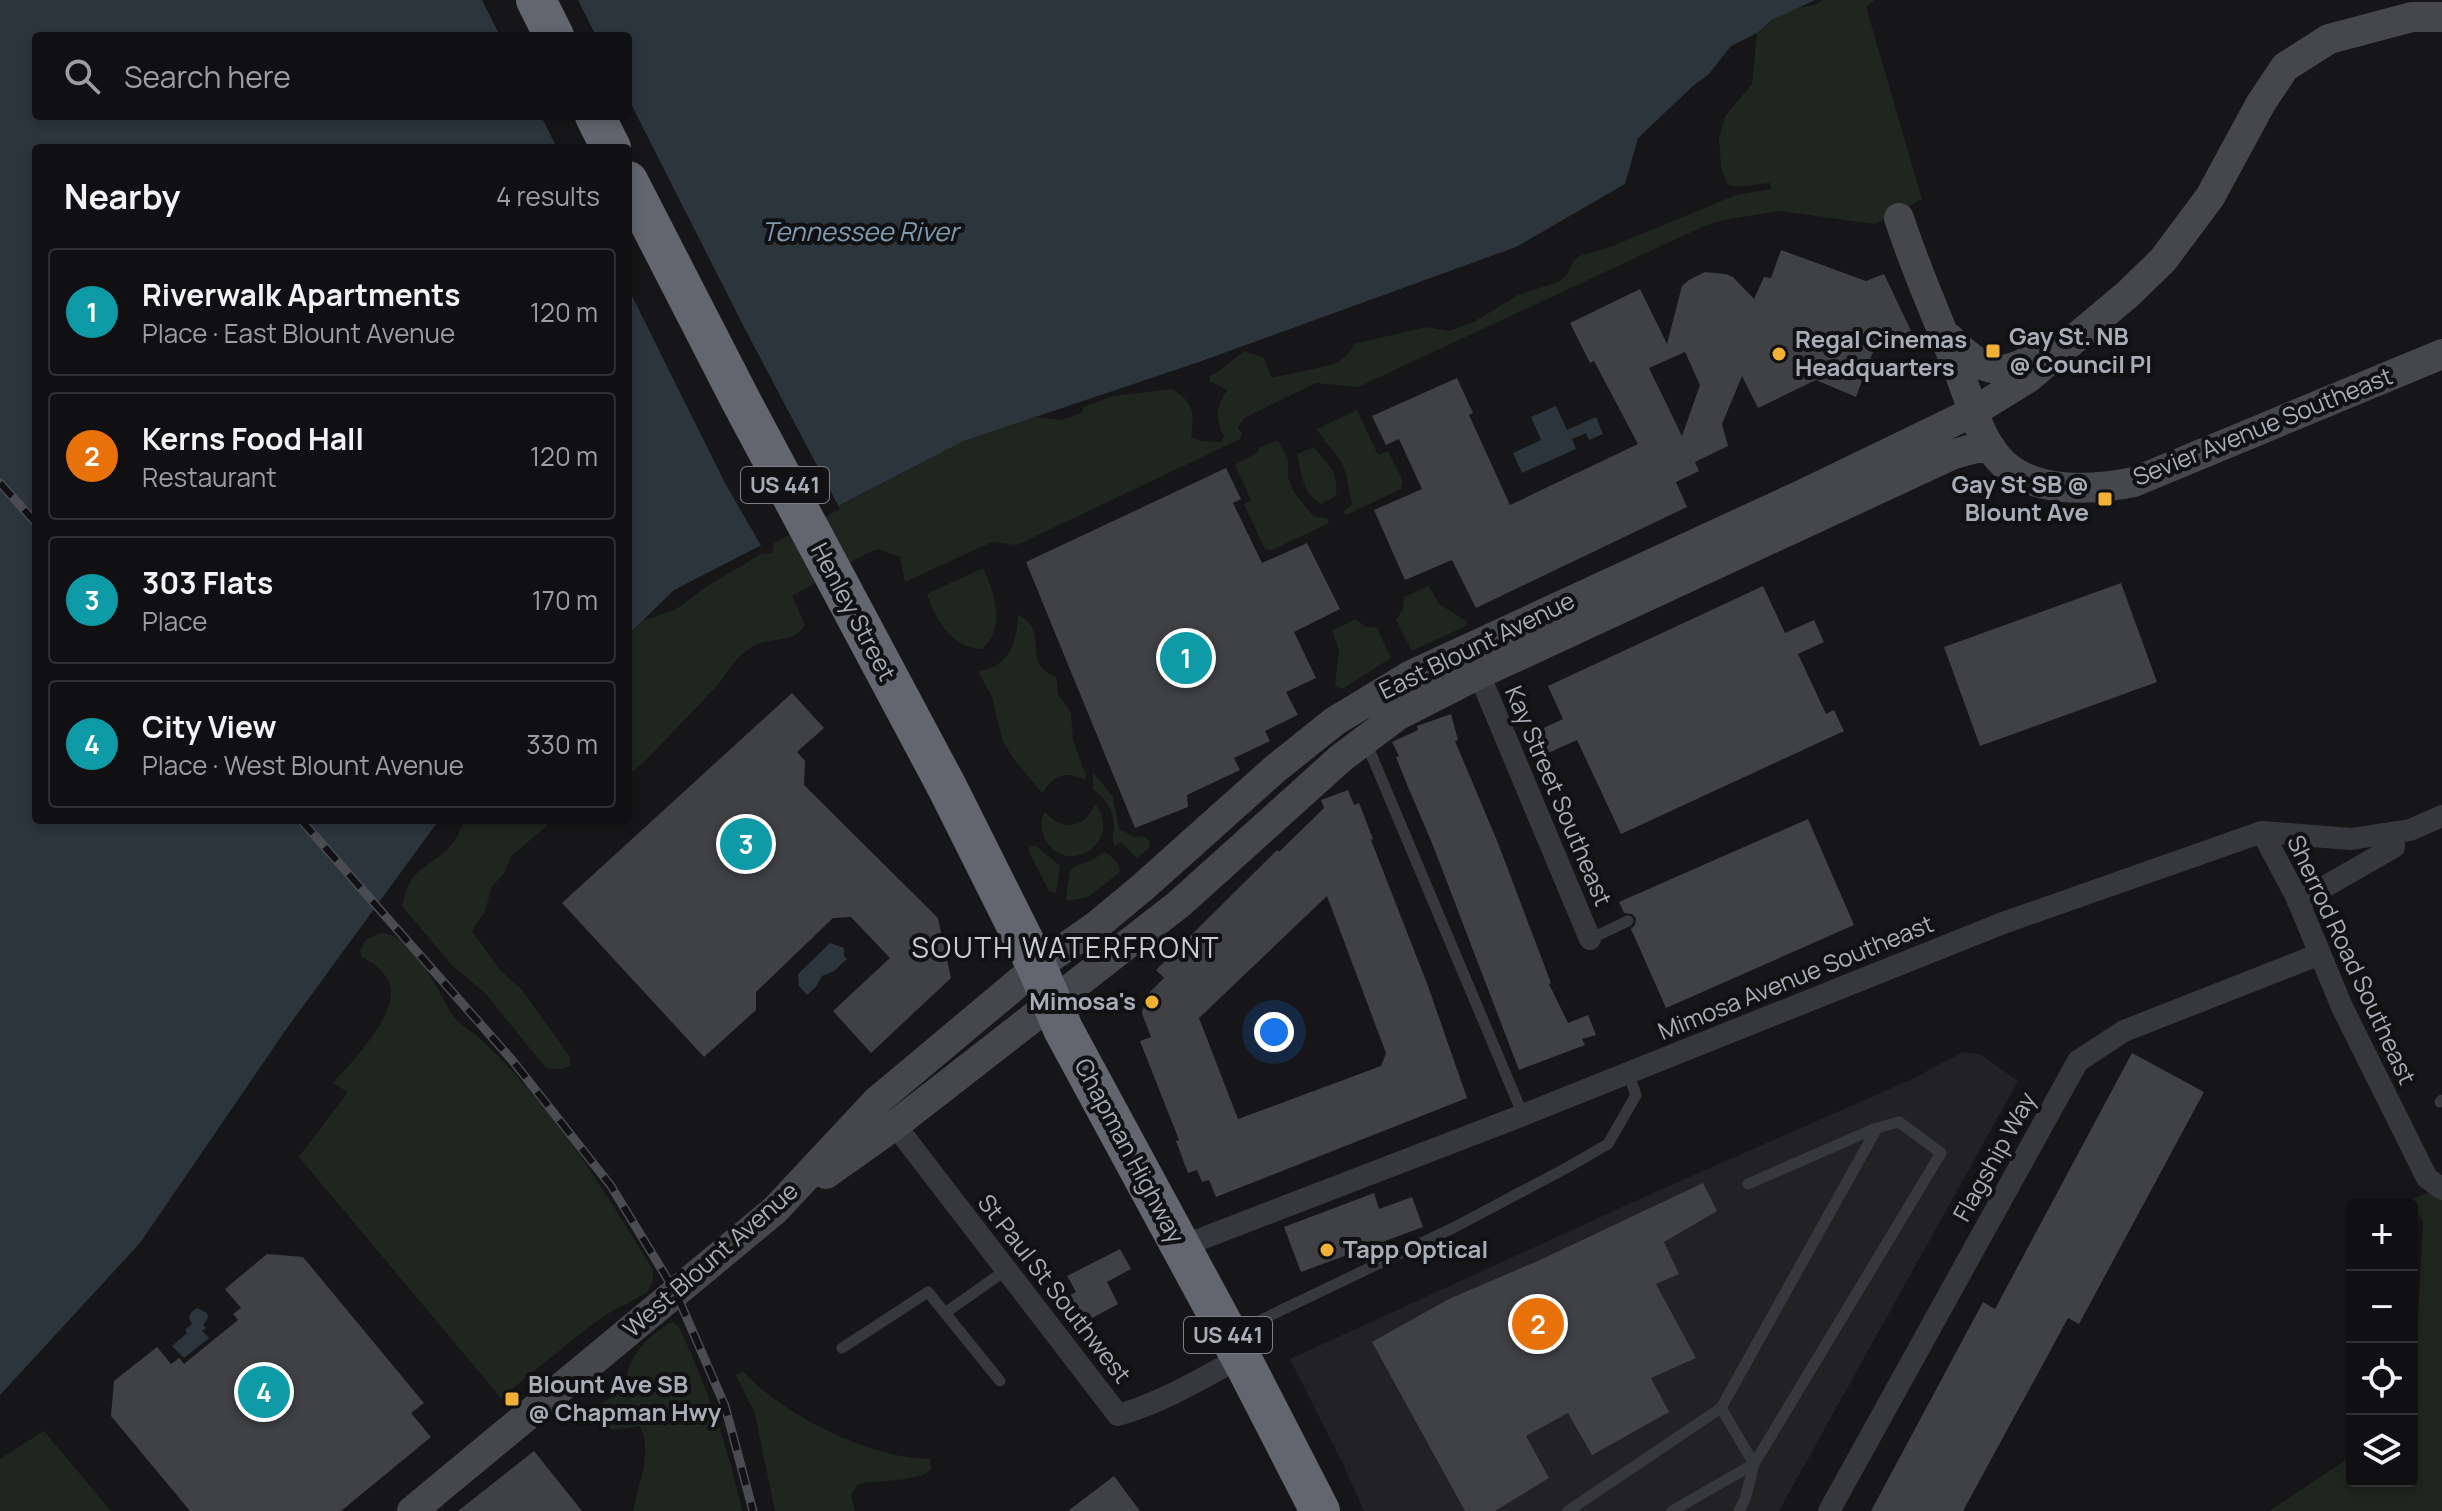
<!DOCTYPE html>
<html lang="en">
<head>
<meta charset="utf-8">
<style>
  body { margin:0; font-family:Manrope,sans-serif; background:#1e1e20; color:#f1f3f6 }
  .controls { position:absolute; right:24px; bottom:24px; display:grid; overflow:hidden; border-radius:8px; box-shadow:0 4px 12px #0003 }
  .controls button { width:72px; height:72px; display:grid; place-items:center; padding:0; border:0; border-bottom:2px solid #303032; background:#101012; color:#f1f3f6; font:40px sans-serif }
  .you { position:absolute; left:1274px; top:1032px; width:28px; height:28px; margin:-20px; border:6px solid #fff; border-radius:50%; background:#1a73e8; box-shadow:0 0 0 12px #1a73e833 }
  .badge { display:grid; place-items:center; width:52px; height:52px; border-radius:50%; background:#f2b134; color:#fff; font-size:26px; font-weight:700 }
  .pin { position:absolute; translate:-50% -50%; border:4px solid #fff; box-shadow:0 2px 8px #0006 }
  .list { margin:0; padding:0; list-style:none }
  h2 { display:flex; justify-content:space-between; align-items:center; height:104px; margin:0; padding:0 32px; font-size:34px }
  h2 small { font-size:26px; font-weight:400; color:#9c9d9f }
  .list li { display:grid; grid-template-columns:52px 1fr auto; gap:24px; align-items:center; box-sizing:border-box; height:128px; margin:0 16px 16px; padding:0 16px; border:2px solid #303032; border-radius:8px }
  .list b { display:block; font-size:30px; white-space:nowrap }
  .list p { margin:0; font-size:26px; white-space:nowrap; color:#9c9d9f }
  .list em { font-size:26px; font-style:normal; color:#9c9d9f }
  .icon { flex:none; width:44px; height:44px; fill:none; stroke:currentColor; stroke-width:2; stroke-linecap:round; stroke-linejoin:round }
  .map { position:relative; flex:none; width:2442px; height:1511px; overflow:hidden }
  .search { position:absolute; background:#101012; box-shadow:0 4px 12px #0003; left:32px; top:32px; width:600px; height:88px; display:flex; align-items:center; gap:20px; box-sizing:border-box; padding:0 28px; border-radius:8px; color:#9c9d9f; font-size:30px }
  .panel { position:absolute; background:#101012; box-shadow:0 4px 12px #0003; left:32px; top:144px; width:600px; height:680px; border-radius:8px }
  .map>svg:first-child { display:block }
</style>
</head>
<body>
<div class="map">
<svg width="2442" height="1511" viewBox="0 0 2442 1511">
  <rect width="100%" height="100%" fill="#161618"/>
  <path fill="#222225" d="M1963,1052L1980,1054L2018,1081L1779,1511H1364L1344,1466L1290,1359L1653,1193L1910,1080Z"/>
  <path fill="#1e261f" d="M1823,0H1875L1866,7L1922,199L1875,224L1779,211L1729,219L1704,226L1358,387L1316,383L1244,418L1238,427L1242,434L1240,439L1017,545L992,542L905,582L900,557L878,549L867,553L792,596L805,625C791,648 766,633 746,651C733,661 725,677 714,689C690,715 665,740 641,765L628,775V635L644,620L675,610L709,585L761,554L772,553L775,538L964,441L1036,417L1061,420L1081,413L1084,407L1113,396L1172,389C1195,403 1194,414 1191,437L1201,441L1221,442L1224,437C1215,415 1215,411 1227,390L1210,381V376C1224,370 1232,359 1245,351L1264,358L1271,377C1275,378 1333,365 1336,363C1343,360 1351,351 1354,344L1426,327L1449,331L1474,322L1518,295L1558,282L1567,275L1574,260L1580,256L1610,247L1736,195L1771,189L1770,183L1736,187L1727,184L1721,167L1719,137L1726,115L1752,84L1757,33C1769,23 1782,12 1798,8C1810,5 1811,8 1823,0Z
    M1357,410L1378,455L1388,451L1403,481L1401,489L1346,515L1343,512L1353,504C1347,491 1349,479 1343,466C1336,451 1324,443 1317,429Z
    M1278,440L1288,460V477L1294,492L1314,517L1327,518L1329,523L1272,550L1265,549L1244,504L1251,500L1235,465L1257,453L1259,448Z
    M1314,447C1327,465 1339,469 1336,496L1321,504C1301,491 1302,474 1297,454Z
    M983,568C995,593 1006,629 982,649C952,648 936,621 927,594Z
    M1429,586L1439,604L1466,621V626L1412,651L1396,620L1403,609L1404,597Z
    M1018,615C1051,630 1020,663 1056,677L1058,694L1071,713L1073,741L1086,775L1085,780C1068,771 1052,774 1044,792H1041L1014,759L1003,742L992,697L978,671C1009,668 1017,642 1018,615Z
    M1355,619L1366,627L1377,628L1391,658L1342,689L1335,686L1339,649L1332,631Z
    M1093,772L1113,797L1119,829L1135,837L1144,836L1150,842V847L1137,858L1121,842L1115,846C1110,837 1114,835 1114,826C1114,811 1105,797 1093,790Z
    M1095,804C1124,840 1069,878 1046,841C1040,831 1040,821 1045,811C1060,832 1086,829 1095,804Z
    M465,820H549L546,827L512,855L503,875L492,886L485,911L472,931L500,970L521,989L566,1051L570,1057V1066L562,1069L546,1068L485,993L452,965L402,906C412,861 430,871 453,843C458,836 461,827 465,820Z
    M1035,845L1060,866L1056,893L1049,891L1029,852V848Z
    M1103,852C1111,854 1121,864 1120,872L1088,897L1068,901L1066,898L1070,870C1079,862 1093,863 1103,852Z
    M380,933C415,933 438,993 454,1017C460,1025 470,1030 477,1036C500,1056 521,1081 540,1103C583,1154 618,1214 653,1270V1280L647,1293L612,1311L591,1325L501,1398L299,1157L348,1092L333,1083C351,1063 402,1011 389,982C383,969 373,963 361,957L360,950L367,939Z
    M2442,1187V1511H2269L2352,1456V1481H2412V1369L2417,1337L2423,1222L2410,1200Z
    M673,1322L679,1327C707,1386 728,1447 742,1511H633C638,1482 653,1456 640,1426L613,1430L598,1419C597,1399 613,1399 628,1389C620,1363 650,1332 673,1322Z
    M743,1371C782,1415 871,1459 930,1459L931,1470C917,1482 877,1480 858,1484L851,1495L855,1511H775L755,1414L736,1375Z
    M44,1431L111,1511H0V1459Z"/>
  <path fill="#2c353c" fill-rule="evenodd" d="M0,0H1815L1772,20L1757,33L1731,46L1709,74L1693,86L1638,138L1625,184L1516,247L1196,363L964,441L674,590L628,635V148H36V820H439L285,1031L140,1243L0,1395ZM36,36H628V116H36Z
    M1556,406L1567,430L1596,417L1603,434L1589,440L1586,433L1572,439L1576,449L1522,473L1513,453L1541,440L1531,417Z
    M830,943L844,948V956L847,959L834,971L822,976L815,988L807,995L799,986L798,974Z
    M197,1308L207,1313L208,1318L203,1325L206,1328L202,1331L209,1338L184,1358L172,1346L187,1333L185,1330L192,1324L189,1318L191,1312Z"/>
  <path fill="#161618" d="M482,0H578L596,36H500Z
    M628,98L745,329L840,509L763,549L725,483L628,288V148H557L541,116H628Z"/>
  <path fill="#404145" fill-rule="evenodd" d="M1781,250L1866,281L1884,274L1913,335L1873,352L1856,397L1816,380L1758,408L1742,376L1722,424L1728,446L1695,462L1699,471L1676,482L1687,507L1476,608L1452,560L1405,580L1374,510L1422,489L1399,439L1386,445L1372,416L1457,378L1473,413L1469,415L1510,505L1638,444L1594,361L1590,363L1570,323L1640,289L1667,344L1682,286L1689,280L1705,272L1726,274L1733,277L1754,299L1764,277L1771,278ZM1685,352L1700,385L1682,436L1649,368Z
    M1226,468L1241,499L1233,503L1262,563L1307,543L1340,609L1294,632L1316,678L1286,692L1298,715L1265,731L1270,741L1234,758L1240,770L1187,795L1188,807L1135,828L1026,562Z
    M2121,583L2157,682L1980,746L1944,647Z
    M1763,586L1785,633L1814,620L1824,642L1798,654L1826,714L1834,710L1844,731L1621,834L1577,740L1546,754L1535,732L1563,719L1548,686Z
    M792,693L824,728L797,752L805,761L804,785L938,918L951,978L871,1053L833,1011L890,958L851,917L833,918L756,992V1010L704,1057L562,903Z
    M1451,714L1458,740L1455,741L1498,843L1551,983L1549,984L1568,1023L1588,1015L1596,1035L1582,1039L1585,1045L1519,1070L1432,843L1408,787L1396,757L1399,756L1392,742L1418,730L1417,726Z
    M1348,790L1354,805L1359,803L1373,839L1371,840L1428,986L1467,1098L1216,1197L1209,1180L1202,1182L1197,1170L1188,1173L1176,1141L1179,1140L1140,1041L1151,1037L1142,1013L1146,996L1164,978L1156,970L1277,850L1279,852L1324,808L1321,800ZM1327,896L1386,1053L1381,1066L1238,1119L1199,1018Z
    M1808,819L1854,925L1666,1008L1631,929L1635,925L1636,918L1632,914L1624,913L1619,902Z
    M2132,1053L2204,1092L2079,1324L2068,1318L1963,1511H1871L1983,1302L1995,1309Z
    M1703,1183L1717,1211L1664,1242L1679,1274L1656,1284L1696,1358L1651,1378L1669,1412L1592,1455L1568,1413L1526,1436L1549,1478L1495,1511H1465L1372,1342L1449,1299L1540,1260Z
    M1374,1193L1379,1209L1412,1197L1423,1227L1301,1272L1284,1227Z
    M1120,1249L1131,1269L1107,1282L1118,1304L1083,1323L1069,1296L1076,1292L1067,1276Z
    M267,1254L303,1257L424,1403L411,1413L431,1437L341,1511H190L111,1416L114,1381L157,1347L171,1364L179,1358L184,1364L217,1337L238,1320L233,1314L241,1308L225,1289Z
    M534,1451L582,1511H458Z
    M1114,1476L1140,1511H1068Z"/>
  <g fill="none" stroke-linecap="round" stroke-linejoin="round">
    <path stroke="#37383d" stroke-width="11" d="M1361,747L1371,754L1523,1115
      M1590,939L1628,921
      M2440,1102L2442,1100
      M1748,1184L1876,1128
      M945,1313L1006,1270
      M1236,1332L1455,1227L1570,1166L1608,1144L1636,1095L1628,1073
      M842,1348L928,1292L1000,1381
      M1568,1511L1721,1408L1754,1464L1745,1499L1739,1511
      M1672,1511L1754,1464L1941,1153L1899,1122L1877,1128L1721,1408"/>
    <path stroke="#37383d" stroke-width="22" d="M1479,674L1590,939
      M2262,832L2296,896L2342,1007L2427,1178L2442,1189
      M2298,902L2394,847V833
      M895,1125L1118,1415C1161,1403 1201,1379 1241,1357
      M1180,1247L1523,1115L2003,923L2262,832L2351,839L2410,830L2442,816
      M1829,1511L2078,1061L2124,1031L2320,954"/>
    <path stroke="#45474d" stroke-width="30" d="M1899,218C1916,271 1939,321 1959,372C1971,402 1979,442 2005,465C2038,494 2094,490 2134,482L2442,354
      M1949,338C1976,366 2002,384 2037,354
      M826,1174L895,1125L1179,904L1341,758L1397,716L1479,674L1954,454L1976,448H1991
      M412,1511L775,1210L877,1101L1037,967L1096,926L1143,887L1275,769L1335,721L1411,675L1801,495L1973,412L2028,378L2128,294L2163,260L2210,197L2261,103L2285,67L2329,39L2412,17H2442"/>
    <path stroke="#63666e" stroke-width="40" d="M536,0L554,36
      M595,116L611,148
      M628,181L740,399L947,787L1037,967L1063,1029L1246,1367L1320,1511"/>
    <defs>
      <path id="rail" d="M0,483L36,523
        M301,820L512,1060L611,1186L676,1293L725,1406L753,1511"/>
    </defs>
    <use href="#rail" stroke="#4a4c52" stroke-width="9"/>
    <use href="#rail" stroke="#111113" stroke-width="6" stroke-dasharray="18" stroke-linecap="butt"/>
  </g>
  <g fill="#f2b134" stroke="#111113" stroke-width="3">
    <rect x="1985" y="343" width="16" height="16" rx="4"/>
    <circle cx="1779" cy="354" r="8"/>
    <rect x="2097" y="491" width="16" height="16" rx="4"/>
    <circle cx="1152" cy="1002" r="8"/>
    <circle cx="1327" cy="1250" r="8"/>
    <rect x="504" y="1391" width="16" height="16" rx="4"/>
  </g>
  <g text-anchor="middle" stroke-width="8" stroke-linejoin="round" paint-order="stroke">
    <g fill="#111113" stroke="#7b7e86" stroke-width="2">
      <rect x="741" y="467" width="88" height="36" rx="6"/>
      <rect x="1184" y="1317" width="88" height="36" rx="6"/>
    </g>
    <g font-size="22" font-weight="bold" fill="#a8adb8">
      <text x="785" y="493">US 441</text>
      <text x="1228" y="1343">US 441</text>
    </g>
    <g font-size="24" font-weight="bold" fill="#a8adb8" stroke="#111113" text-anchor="start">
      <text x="2009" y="345">Gay St. NB<tspan x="2009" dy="28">@ Council Pl</tspan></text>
      <text x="1795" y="348">Regal Cinemas<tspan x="1795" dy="28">Headquarters</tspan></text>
      <text x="2089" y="493" text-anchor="end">Gay St SB @<tspan x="2089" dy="28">Blount Ave</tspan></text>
      <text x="1136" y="1010" text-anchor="end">Mimosa's</text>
      <text x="1343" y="1258">Tapp Optical</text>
      <text x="528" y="1393">Blount Ave SB<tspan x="528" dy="28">@ Chapman Hwy</tspan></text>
    </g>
    <g font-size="24" fill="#a8adb8" stroke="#111113">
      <text transform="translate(2263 427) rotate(-22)" y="8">Sevier Avenue Southeast</text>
      <text transform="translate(853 612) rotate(62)" y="8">Henley Street</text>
      <text transform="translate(1477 646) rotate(-26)" y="8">East Blount Avenue</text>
      <text transform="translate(1558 796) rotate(67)" y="8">Kay Street Southeast</text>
      <text transform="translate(2351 960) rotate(65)" y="8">Sherrod Road Southeast</text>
      <text transform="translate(1796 978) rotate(-22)" y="8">Mimosa Avenue Southeast</text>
      <text transform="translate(1129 1151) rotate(62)" y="8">Chapman Highway</text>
      <text transform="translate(1995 1157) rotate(-61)" y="8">Flagship Way</text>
      <text transform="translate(711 1260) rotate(-41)" y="8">West Blount Avenue</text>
      <text transform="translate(1054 1289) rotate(52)" y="8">St Paul St Southwest</text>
    </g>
    <g font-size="26" font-style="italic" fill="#7f9bb3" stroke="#111113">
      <text x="860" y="241">Tennessee River</text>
    </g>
    <g font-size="28" letter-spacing="2" fill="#c9ccd4" stroke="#111113">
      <text x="1066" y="958">SOUTH WATERFRONT</text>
    </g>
  </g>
</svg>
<div class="controls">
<button>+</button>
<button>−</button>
<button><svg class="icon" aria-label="locate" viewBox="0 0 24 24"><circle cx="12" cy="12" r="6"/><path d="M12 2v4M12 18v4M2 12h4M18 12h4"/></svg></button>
<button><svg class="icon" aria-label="layers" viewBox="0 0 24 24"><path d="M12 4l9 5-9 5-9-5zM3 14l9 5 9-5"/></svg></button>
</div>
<div class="you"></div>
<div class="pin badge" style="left:1186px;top:658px;background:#0f9aa8">1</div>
<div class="pin badge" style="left:1538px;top:1324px;background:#e8710a">2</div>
<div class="pin badge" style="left:746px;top:844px;background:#0f9aa8">3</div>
<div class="pin badge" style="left:264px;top:1392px;background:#0f9aa8">4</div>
<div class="search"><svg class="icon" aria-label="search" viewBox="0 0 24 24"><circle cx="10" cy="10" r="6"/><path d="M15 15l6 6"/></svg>Search here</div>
<section class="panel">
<h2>Nearby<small>4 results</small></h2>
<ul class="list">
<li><span class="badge" style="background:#0f9aa8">1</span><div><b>Riverwalk Apartments</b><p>Place · East Blount Avenue</p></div><em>120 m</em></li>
<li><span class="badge" style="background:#e8710a">2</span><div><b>Kerns Food Hall</b><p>Restaurant</p></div><em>120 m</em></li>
<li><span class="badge" style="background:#0f9aa8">3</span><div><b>303 Flats</b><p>Place</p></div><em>170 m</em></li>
<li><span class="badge" style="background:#0f9aa8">4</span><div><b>City View</b><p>Place · West Blount Avenue</p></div><em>330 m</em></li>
</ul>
</section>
</div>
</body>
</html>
